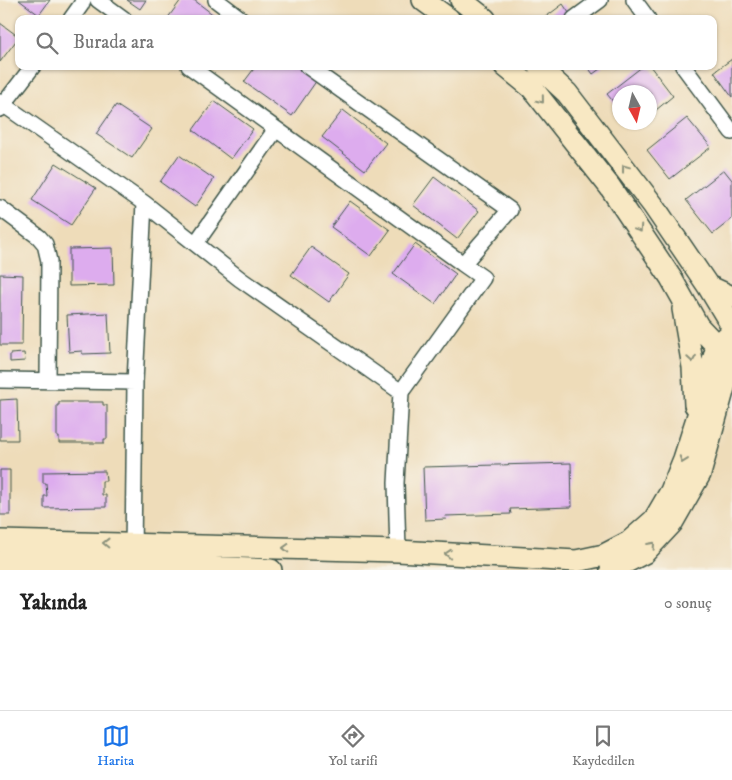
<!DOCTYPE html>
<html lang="tr">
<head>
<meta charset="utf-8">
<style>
  body { margin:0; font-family:"IM FELL DW Pica",serif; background:#f2f2f2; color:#222 }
  .compass { position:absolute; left:612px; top:85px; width:45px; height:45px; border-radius:50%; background:#fff; box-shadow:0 1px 4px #0004; rotate:172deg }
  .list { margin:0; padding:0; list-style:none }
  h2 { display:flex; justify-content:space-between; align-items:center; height:65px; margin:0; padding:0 20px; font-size:21px }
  h2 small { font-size:16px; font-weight:400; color:#767676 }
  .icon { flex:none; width:28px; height:28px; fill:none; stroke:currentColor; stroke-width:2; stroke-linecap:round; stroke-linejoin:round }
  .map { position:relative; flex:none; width:732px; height:570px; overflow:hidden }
  .search { position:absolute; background:#fff; box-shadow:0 1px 4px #0004; left:15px; right:15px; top:15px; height:55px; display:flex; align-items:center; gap:12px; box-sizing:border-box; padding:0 18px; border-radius:10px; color:#767676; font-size:19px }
  .sheet { height:140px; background:#fff }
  nav { display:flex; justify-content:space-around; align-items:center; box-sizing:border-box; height:70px; border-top:1px solid #e0e0e0; background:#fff; font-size:14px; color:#767676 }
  nav a { display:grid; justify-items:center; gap:2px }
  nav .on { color:#1a73e8 }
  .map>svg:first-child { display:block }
</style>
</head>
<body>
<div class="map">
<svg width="732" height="570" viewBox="0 0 732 570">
  <rect width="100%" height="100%" fill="#f7f3e8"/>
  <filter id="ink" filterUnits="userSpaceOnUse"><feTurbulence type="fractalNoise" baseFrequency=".02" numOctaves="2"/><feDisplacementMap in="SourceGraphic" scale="10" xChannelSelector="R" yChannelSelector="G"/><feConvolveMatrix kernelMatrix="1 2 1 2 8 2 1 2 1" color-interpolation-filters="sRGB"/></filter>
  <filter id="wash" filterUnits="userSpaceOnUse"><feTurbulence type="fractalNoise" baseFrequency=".0096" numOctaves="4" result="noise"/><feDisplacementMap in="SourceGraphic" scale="20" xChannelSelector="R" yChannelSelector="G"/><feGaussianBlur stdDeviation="1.12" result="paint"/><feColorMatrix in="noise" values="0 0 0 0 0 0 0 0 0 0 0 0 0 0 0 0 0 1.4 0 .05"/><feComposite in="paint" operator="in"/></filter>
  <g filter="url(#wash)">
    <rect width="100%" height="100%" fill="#eedcb9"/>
    <g id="blocks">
      <path fill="#ddacee" d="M19,0H50L39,15Z
        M127,0H146L140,9Z
        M181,0H194L215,16L213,19H167Z
        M563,4L571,16L567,19H543Z
        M0,23L19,37L0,62Z
        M732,59V97L714,72Z
        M256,66H297L317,80L292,116L244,82Z
        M587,66H604L593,74Z
        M643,66H650L673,96L650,115V92H620V110L607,94Z
        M214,101L253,129L231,159L193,130Z
        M116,105L152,129L132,158L96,134Z
        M343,110L386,143L365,170L322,137Z
        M687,118L711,147L670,179L647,150Z
        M179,155L214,179L195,207L160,182Z
        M56,163L96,188L71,225L32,200Z
        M724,170L732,180V219L713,234L686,200Z
        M434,177L479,211L457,239L413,205Z
        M350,201L390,230L371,256L331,227Z
        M415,244L456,274L435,304L393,274Z
        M311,247L349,274L329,302L291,275Z
        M113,248L114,285L69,286V249Z
        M0,274L23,275L22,345H0Z
        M108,313L110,353L82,354V351L69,352L67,315Z
        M24,353L25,361L10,362V354Z
        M17,399L18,440H0V400Z
        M59,402H103V405H107V439H104V443H59V437H57V405H59Z
        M571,463L572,507L510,509L511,514L445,516L446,519L425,520L423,467Z
        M0,470H10V515H0Z
        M105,471L106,481H102V495H106V507L44,508V496H47L46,483H43V472Z"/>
    </g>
  </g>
  <g filter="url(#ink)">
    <use href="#blocks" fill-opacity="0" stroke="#3e5548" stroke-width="1"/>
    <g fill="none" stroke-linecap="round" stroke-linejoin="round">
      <defs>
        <path id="street" d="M98,0L124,19
          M216,0L241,19
          M634,0L648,19
          M71,19L81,5L83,0
          M574,19L600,0
          M189,66L463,264
          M307,66L510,210L463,264L483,278L401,392
          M683,66L732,132
          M0,102L144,203L240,279L401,392L396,483L398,551
          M0,109L33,66
          M0,208L39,237L45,244L49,261L48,380
          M196,243L276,129
          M0,380L135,382
          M133,554L135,382L144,203"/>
        <path id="secondary" d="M423,0L449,19
          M461,0L485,19
          M505,66L532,88L610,187L671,278L698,326L717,346L731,351
          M538,66L567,93L653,205L708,286L732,297
          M708,286L732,326
          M683,309L693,367L695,405
          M0,541L398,551L576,561L604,555L629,542L654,520L671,491L684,459L700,409L717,346L732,332
          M0,561L133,564L271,570
          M611,570L644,553L672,523L700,474L732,359"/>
      </defs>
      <use href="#street" stroke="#3e5548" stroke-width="18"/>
      <use href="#secondary" stroke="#3e5548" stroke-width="24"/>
      <use href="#street" stroke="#fff" stroke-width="15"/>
      <use href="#secondary" stroke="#f8e8c3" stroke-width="21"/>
    </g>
    <defs><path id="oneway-chevron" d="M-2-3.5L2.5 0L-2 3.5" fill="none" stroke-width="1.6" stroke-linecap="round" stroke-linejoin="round" transform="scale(1.25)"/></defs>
    <g stroke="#8c927c">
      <use href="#oneway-chevron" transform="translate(541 100) rotate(51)"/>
      <use href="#oneway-chevron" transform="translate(625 168) rotate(-127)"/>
      <use href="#oneway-chevron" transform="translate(639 229) rotate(56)"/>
      <use href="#oneway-chevron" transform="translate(692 359) rotate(81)"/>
      <use href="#oneway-chevron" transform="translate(683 460) rotate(110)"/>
      <use href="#oneway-chevron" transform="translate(106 543) rotate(-179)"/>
      <use href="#oneway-chevron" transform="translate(652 545) rotate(-48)"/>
      <use href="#oneway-chevron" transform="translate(286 548) rotate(-178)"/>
      <use href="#oneway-chevron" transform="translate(448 554) rotate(-176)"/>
    </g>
  </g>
</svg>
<svg class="compass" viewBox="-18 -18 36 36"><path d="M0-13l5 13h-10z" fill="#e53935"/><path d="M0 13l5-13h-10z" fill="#767676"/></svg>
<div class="search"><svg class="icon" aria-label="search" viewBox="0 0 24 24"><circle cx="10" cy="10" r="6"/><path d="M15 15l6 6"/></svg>Burada ara</div>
</div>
<section class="sheet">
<h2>Yakında<small>0 sonuç</small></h2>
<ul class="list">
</ul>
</section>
<nav>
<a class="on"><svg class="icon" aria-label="map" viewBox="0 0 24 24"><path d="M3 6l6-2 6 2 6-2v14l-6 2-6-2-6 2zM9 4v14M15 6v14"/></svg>Harita</a>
<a><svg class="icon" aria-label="directions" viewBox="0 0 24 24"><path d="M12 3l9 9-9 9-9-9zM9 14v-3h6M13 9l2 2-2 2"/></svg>Yol tarifi</a>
<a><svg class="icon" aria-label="saved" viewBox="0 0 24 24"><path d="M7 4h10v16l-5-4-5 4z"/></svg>Kaydedilen</a>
</nav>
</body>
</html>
